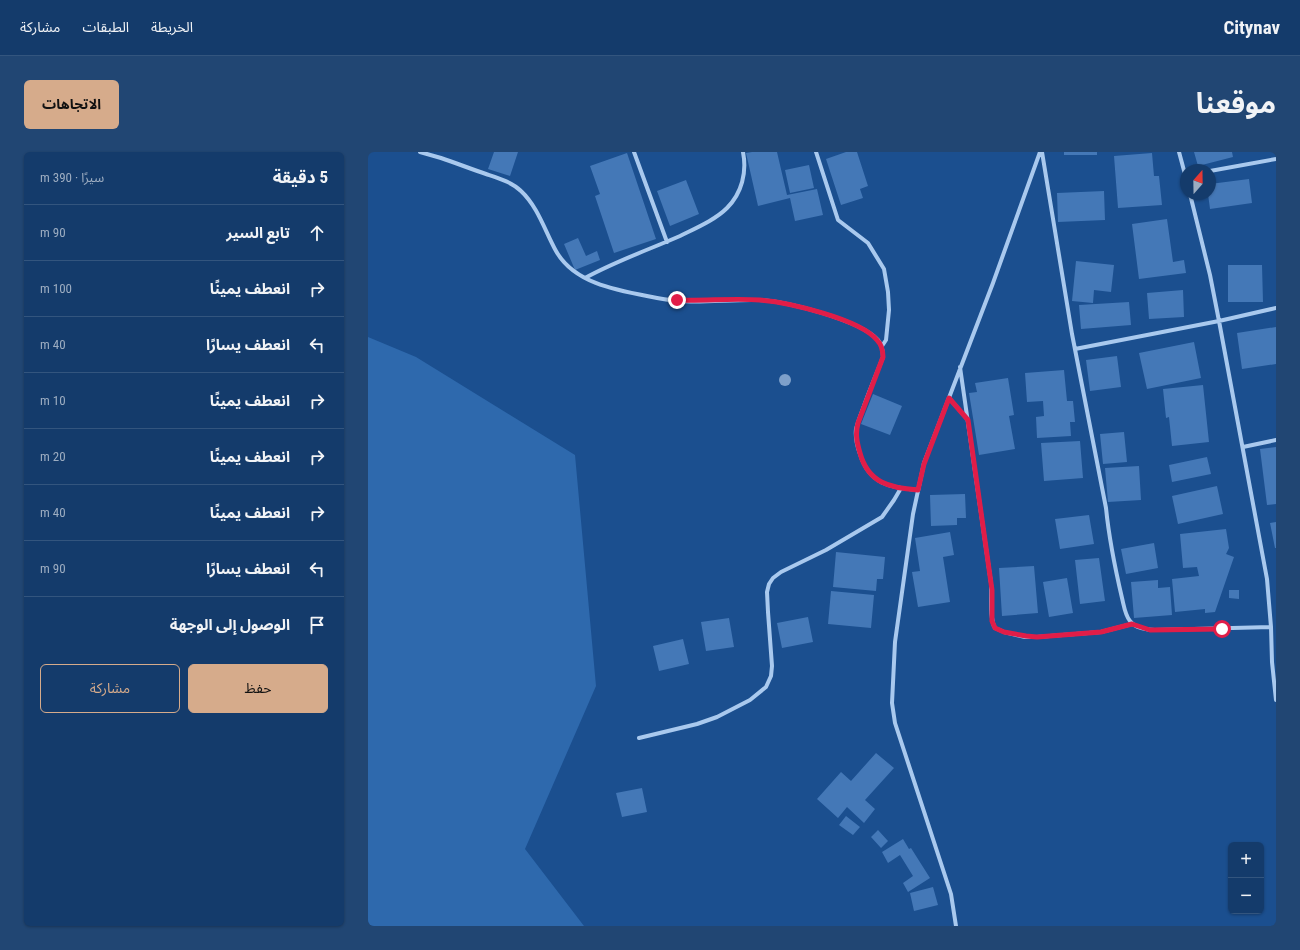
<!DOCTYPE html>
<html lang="ar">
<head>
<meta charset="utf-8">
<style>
  body { margin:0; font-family:"Roboto Condensed","Noto Sans Arabic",sans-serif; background:#214673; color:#f1f3f6; direction:rtl }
  .controls { position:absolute; right:12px; bottom:12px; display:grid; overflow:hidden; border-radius:6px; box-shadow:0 1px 3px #0004 }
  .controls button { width:36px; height:36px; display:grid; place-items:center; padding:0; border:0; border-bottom:1px solid #33557e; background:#143b6b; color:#f1f3f6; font:20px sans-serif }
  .compass { position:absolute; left:812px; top:12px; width:36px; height:36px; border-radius:50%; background:#143b6b; box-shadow:0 1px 3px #0004; rotate:20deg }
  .stop { position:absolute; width:12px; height:12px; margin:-9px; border:3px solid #e11d48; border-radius:50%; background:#fff }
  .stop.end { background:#e11d48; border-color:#fff; box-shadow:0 1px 4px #0008 }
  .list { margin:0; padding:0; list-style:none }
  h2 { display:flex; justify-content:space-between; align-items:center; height:52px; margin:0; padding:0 16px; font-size:17px }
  h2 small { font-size:13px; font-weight:400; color:#9dadc1 }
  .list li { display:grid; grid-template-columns:26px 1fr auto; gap:12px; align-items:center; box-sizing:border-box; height:56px; padding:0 16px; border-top:1px solid #33557e }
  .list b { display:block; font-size:15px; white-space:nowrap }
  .list em { font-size:13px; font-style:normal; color:#9dadc1 }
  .actions { display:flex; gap:8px; padding:12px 16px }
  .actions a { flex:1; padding:9px 0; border:1px solid #d6ab8b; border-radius:6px; text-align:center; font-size:14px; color:#d6ab8b }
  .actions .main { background:#d6ab8b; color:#111 }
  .icon { flex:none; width:22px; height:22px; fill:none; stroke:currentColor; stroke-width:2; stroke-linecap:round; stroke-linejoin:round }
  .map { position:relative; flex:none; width:908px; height:774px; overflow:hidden; direction:ltr; border-radius:6px }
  header { display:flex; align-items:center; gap:24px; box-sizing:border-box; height:56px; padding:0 20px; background:#143b6b; border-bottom:1px solid #33557e }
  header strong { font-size:19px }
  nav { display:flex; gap:22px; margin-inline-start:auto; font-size:14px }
  .intro { display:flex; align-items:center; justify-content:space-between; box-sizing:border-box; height:96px; padding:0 24px }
  h1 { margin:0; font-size:28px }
  .button { padding:10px 18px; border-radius:6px; background:#d6ab8b; color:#111; font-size:14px; font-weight:700 }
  main { display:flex; gap:24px; padding:0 24px }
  aside { flex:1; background:#143b6b; border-radius:6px; box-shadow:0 1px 3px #0004 }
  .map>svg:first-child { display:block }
</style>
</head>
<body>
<header>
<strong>Citynav</strong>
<nav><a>الخريطة</a><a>الطبقات</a><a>مشاركة</a></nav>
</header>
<div class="intro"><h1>موقعنا</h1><a class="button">الاتجاهات</a></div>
<main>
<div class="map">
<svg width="908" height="774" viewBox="0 0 908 774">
  <rect width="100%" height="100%" fill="#1b4f8f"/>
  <path fill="#2e69ad" d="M0,185L48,205L207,303L228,534L157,697L216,774H0Z"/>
  <path fill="#4478b7" d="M126,0H150L142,24L120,17Z
    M384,0H409L419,43L449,37L455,63L427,69L422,46L390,54L378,1Z
    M478,0H489L500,34L492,37L495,46L473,53L458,7Z
    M696,0H729V3H696Z
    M826,0H864L865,5L830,14Z
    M259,1L288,87L246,101L227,44L232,42L222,14Z
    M784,1L786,24H791L794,53L750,56L746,4Z
    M441,13L446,36L422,41L417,18Z
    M881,27L884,51L842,57L840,42H842V32Z
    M318,28L331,62L302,74L289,39Z
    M736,39L737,68L690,70L689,41Z
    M799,67L805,110L816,108L818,121L771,127L764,72Z
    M210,86L218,104L229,99L232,108L207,118L196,92Z
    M708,109L746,113L743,140L726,138L725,151L704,149Z
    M860,113H894L895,150H860Z
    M815,138L816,165L781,167L779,141Z
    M761,150L763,173L713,177L711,153Z
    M908,175V212L874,217L869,181Z
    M826,190L833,226L779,237L771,201Z
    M749,204L753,235L722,239L718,208Z
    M696,218L699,249H705L707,270H702L703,284L669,286L668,265L676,264L675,249L659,250L657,221Z
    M640,226L646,263L641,264L647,297L611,303L601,241L609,240L607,231Z
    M835,233L841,290L804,294L801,265L798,266L795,237Z
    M505,242L534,254L522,283L493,272Z
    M756,280L759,310L735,312L732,282Z
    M712,289L715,326L676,329L673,291Z
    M908,295V352L899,353L892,297Z
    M839,305L843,322L804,330L801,313Z
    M771,314L773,348L740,350L737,316Z
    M849,334L855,362L810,372L804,344Z
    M597,342L598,366H589V373L563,374L562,343Z
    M721,363L726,392L692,397L687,367Z
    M908,370V396H907L902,371Z
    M858,377L861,396L858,402L866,405L847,460L837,461V457L807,460L804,427L831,424L829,415L815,416L812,382Z
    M582,380L586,403L575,405L582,450L550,455L544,420L552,419L547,386Z
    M786,391L790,416L758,422L753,397Z
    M468,400L517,405L515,427H509L508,439L465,435Z
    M731,406L737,449L712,452L707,408Z
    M666,414L670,461L634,464L631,416Z
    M699,426L705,461L681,465L675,430Z
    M790,428V436L802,435L804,463L766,466L763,430Z
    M861,438H871V447L861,446Z
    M463,439L506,443L503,476L460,472Z
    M440,465L445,490L414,496L409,471Z
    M361,466L366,495L338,499L333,470Z
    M315,487L321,512L291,519L285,494Z
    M508,601L526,616L497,648L507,657L496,671L479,655L470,666L449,647L473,620L483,629Z
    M274,636L279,660L254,665L248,641Z
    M478,664L492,675L485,683L471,673Z
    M510,678L520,689L513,696L503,685Z
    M535,687L541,697L543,696L562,726L540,740L535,731L545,724L532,703L520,711L514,700Z
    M565,735L570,753L546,759L542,741Z"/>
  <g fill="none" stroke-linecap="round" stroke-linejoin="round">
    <path stroke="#a9c9ee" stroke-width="4" d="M52,0C59,2 66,4 73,6C88,11 103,17 118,22C130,26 144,30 153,39C170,55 177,79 188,99C207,133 253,139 289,146C322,153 357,147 391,148C418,149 492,168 510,188C514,193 515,198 515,205C509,221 502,237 496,254C493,262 490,269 488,277C487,286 489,294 492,302C501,332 522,336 550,338
      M266,0L299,90
      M448,0L470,68L500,91L516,117L520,140L521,158L518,188L514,194
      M674,0L704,182L738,356C741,386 747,416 754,446C756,454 757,463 762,469C767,476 779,478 787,478L903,475
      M811,0L818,26
      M842,19L908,7
      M822,42L842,123L851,169L899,427L903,475L904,510L908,548
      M217,126C248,109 280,98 312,84C328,76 347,68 359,56C374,41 379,20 375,0
      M707,197L851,169L908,156
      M592,215C603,287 613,359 623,431C624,442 621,467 627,476L636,480L657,485H669L733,480L764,472
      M581,246L600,268
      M875,295L908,288
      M271,586L329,572L349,565L382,548L398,535L403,524L404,514L400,460L399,440L401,432L405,426L413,420L458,398L514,365L526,348L533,336
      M588,774L583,742L527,571L524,551L527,490L545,362L556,311L625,131L672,0"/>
  </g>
  <circle fill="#7ea0ca" cx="417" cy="228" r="6"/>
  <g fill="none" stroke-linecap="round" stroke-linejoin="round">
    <path stroke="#e11d48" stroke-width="5" d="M309,148C337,149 365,146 392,148C419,150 492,167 509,188C514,193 515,198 515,205L490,271C487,282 489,291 492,301C500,331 522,336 550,338L556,312L581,246L600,268L624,438V469L627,476L636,480L658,484L669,485L733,480L764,472L782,478L854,477"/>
  </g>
</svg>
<div class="controls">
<button>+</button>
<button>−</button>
</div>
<svg class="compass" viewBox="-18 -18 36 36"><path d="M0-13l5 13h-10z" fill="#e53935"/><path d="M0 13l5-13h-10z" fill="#9dadc1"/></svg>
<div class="stop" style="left:854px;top:477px"></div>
<div class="stop end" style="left:309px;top:148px"></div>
</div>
<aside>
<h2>5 دقيقة<small>سيرًا · 390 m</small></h2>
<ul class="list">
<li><svg class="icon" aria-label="ahead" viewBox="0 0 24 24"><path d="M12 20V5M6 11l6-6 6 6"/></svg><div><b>تابع السير</b></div><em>90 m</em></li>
<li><svg class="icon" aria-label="right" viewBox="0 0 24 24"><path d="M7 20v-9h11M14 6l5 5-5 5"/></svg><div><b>انعطف يمينًا</b></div><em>100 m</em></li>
<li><svg class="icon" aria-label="left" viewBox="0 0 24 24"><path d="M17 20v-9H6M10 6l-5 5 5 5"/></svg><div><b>انعطف يسارًا</b></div><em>40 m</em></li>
<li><svg class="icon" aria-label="right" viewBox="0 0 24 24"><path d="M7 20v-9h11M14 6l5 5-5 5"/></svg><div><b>انعطف يمينًا</b></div><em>10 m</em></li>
<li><svg class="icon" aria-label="right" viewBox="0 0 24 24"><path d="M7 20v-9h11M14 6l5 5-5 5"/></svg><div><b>انعطف يمينًا</b></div><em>20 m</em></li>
<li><svg class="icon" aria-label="right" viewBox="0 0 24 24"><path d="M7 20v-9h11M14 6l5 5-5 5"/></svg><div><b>انعطف يمينًا</b></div><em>40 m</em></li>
<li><svg class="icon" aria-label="left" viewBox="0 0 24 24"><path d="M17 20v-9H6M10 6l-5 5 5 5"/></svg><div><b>انعطف يسارًا</b></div><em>90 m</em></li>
<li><svg class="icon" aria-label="arrive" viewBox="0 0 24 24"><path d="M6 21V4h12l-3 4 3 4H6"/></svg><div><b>الوصول إلى الوجهة</b></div></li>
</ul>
<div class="actions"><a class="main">حفظ</a><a>مشاركة</a></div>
</aside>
</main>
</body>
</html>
